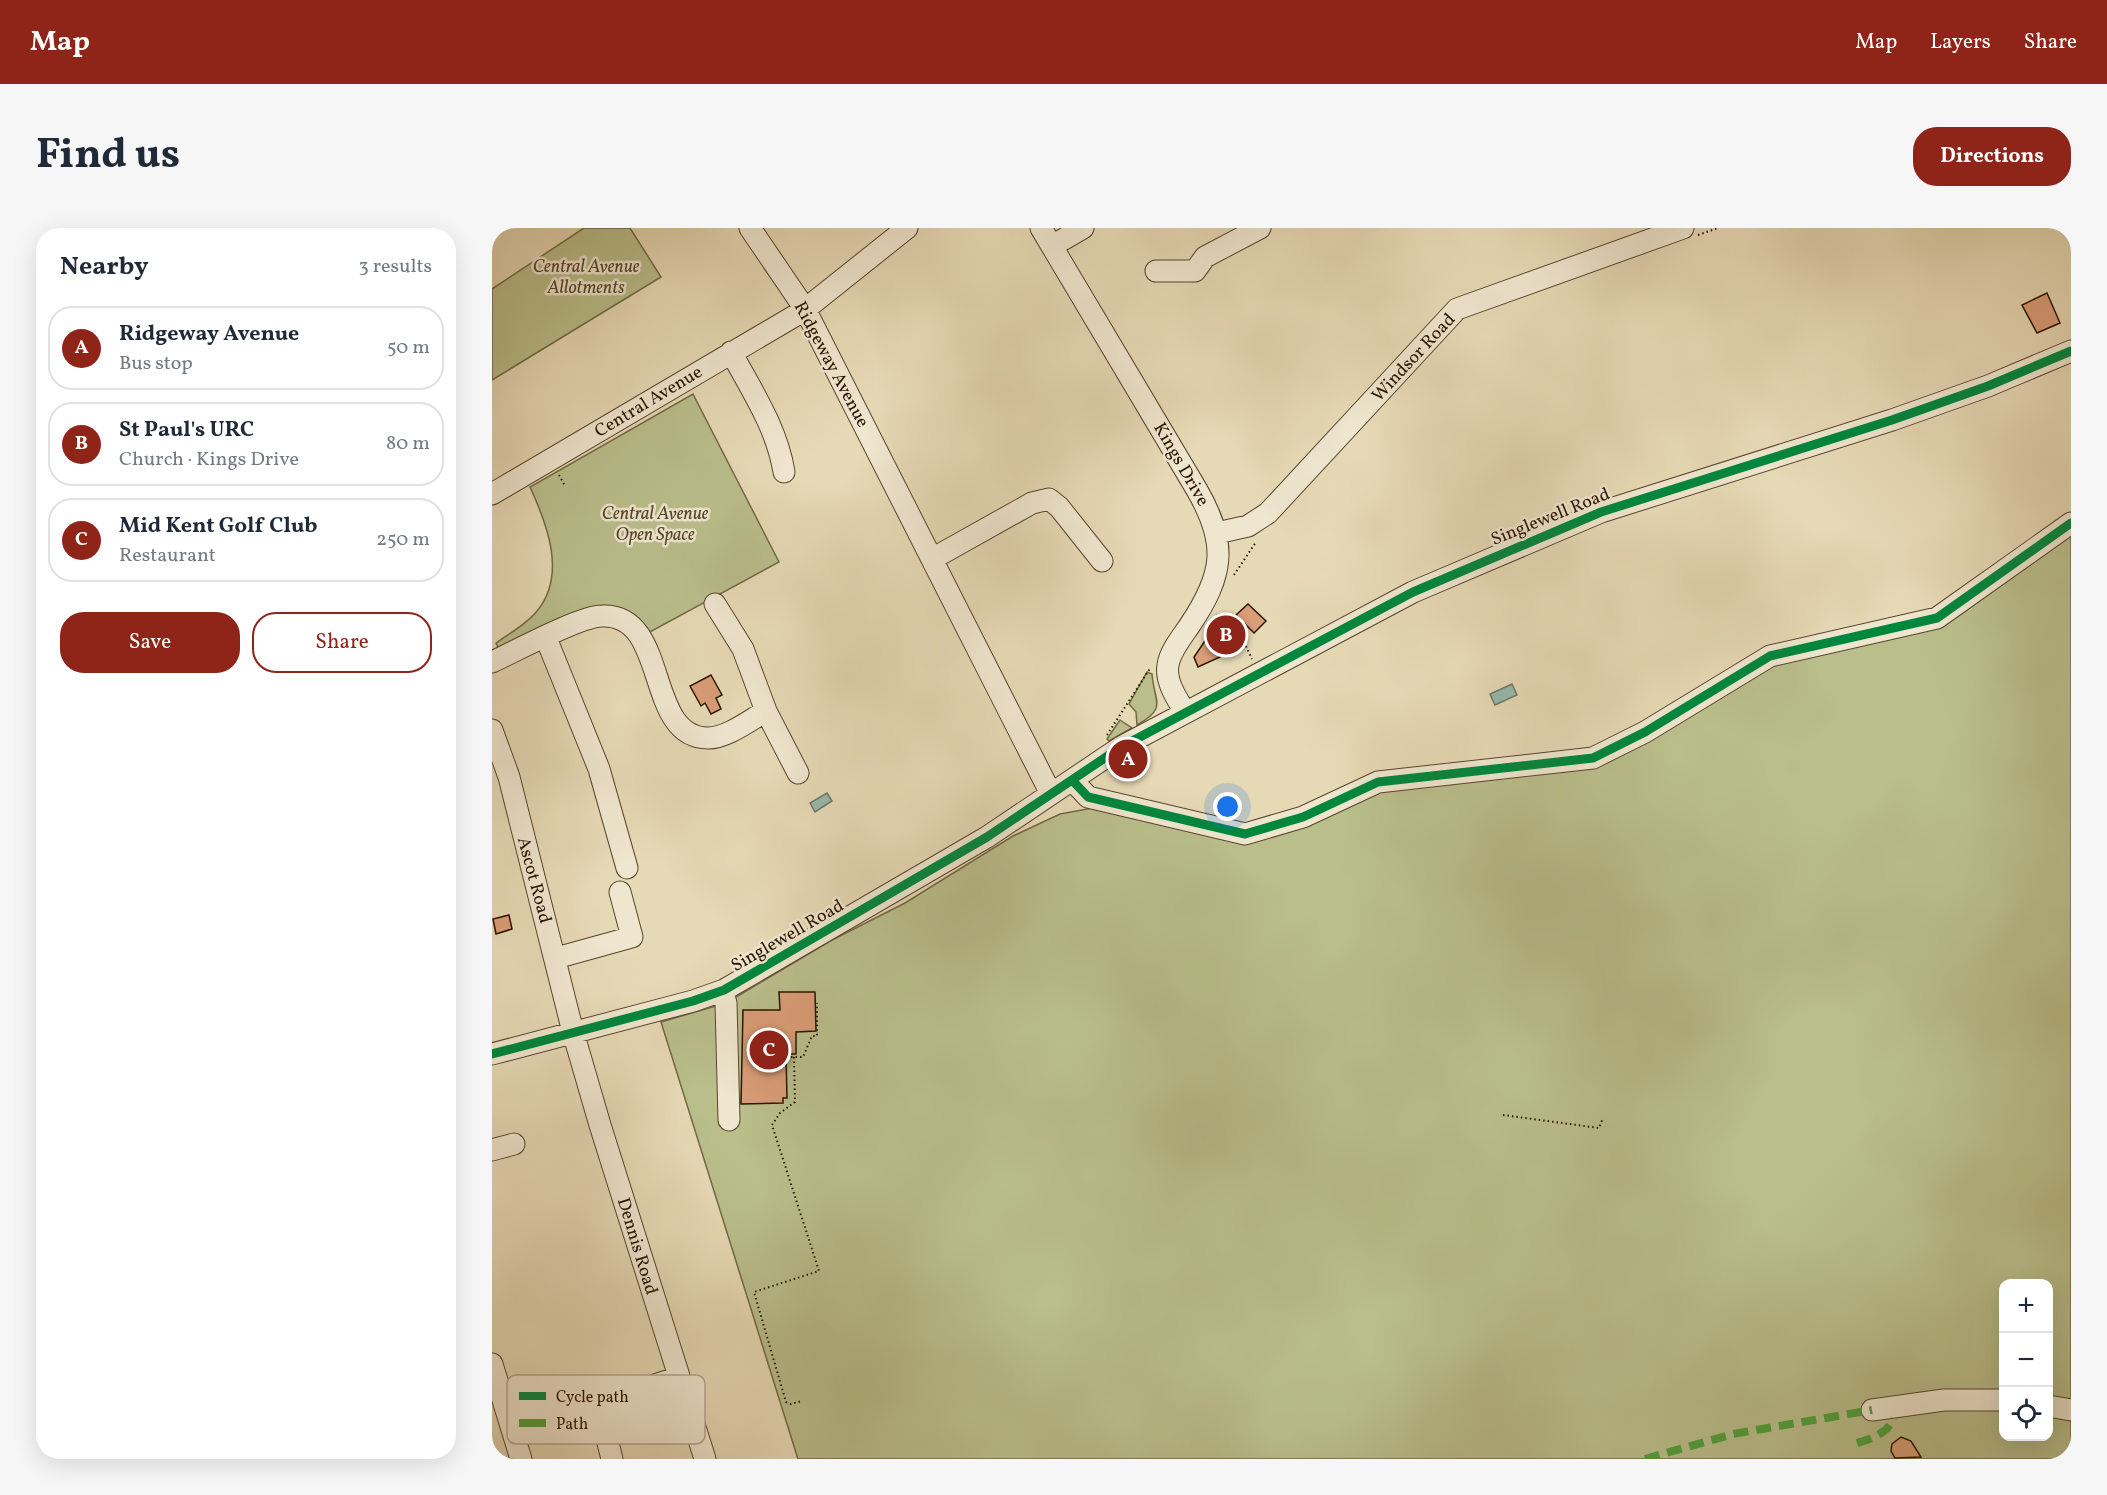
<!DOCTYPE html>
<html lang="en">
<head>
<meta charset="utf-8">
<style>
  body { margin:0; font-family:Vollkorn,serif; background:#f6f6f7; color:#1f2937 }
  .controls { position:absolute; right:18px; bottom:18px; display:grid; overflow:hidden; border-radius:12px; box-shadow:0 6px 24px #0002 }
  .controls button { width:54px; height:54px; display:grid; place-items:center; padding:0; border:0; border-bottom:2px solid #e0e1e3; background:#fff; color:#1f2937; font:30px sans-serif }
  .you { position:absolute; left:736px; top:579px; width:21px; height:21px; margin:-15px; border:4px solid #fff; border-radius:50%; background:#1a73e8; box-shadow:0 0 0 9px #1a73e833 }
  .badge { display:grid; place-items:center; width:39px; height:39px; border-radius:50%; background:#8f2418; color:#fff; font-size:20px; font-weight:700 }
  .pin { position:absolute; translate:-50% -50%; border:3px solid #fff; box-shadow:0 2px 6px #0006 }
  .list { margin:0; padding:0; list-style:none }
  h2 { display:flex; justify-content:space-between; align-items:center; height:78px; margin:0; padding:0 24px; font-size:26px }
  h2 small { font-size:20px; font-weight:400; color:#747a83 }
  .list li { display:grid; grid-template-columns:39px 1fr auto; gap:18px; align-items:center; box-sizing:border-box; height:84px; margin:0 12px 12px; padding:0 12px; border:2px solid #e0e1e3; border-radius:24px }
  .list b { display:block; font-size:22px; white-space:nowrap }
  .list p { margin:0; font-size:20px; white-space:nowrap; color:#747a83 }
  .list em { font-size:20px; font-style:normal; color:#747a83 }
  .actions { display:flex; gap:12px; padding:18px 24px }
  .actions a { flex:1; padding:14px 0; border:2px solid #8f2418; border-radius:24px; text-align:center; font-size:21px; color:#8f2418 }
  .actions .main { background:#8f2418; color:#fff }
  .icon { flex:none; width:33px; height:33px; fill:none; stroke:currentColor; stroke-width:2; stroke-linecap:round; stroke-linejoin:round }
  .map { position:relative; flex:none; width:1579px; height:1231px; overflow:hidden; border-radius:24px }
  header { display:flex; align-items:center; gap:36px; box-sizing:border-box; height:84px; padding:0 30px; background:#8f2418; color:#fff }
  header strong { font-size:28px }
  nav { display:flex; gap:33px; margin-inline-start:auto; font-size:21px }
  .intro { display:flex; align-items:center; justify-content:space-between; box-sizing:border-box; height:144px; padding:0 36px }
  h1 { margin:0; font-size:42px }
  .button { padding:15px 27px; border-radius:24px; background:#8f2418; color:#fff; font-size:21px; font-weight:700 }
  main { display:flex; gap:36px; padding:0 36px }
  aside { flex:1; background:#fff; border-radius:24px; box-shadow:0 6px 24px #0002 }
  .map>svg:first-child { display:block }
</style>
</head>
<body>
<header>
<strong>Map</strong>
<nav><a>Map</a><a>Layers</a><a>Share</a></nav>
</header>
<div class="intro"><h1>Find us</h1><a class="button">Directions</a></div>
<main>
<aside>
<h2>Nearby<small>3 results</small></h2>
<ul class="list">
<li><span class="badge">A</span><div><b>Ridgeway Avenue</b><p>Bus stop</p></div><em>50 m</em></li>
<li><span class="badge">B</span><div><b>St Paul's URC</b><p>Church · Kings Drive</p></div><em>80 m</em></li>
<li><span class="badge">C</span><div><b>Mid Kent Golf Club</b><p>Restaurant</p></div><em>250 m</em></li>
</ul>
<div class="actions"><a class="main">Save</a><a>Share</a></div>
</aside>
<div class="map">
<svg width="1579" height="1231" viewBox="0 0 1579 1231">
  <rect width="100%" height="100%" fill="#e6d9b5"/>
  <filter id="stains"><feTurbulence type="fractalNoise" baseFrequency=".00333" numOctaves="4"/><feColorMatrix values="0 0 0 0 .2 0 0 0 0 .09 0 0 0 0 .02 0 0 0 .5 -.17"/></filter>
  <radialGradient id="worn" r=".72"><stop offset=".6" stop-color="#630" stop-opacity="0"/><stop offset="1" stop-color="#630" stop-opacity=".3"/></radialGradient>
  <path fill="#b9be8b" stroke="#726946" stroke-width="1.5" fill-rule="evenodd" d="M92,0H138L169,49L0,152V61Z
    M201,166L287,334L156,405C146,388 134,382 114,379L8,423L4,415C18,405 35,396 45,383C75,347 55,296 38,259Z
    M1579,299V1231H306L169,794L234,775L340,712L413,675L521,608L568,586L601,580L721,608L889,562L1058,540L1271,438L1416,407ZM1512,1056H1556V1208H1512Z
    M655,444L660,446C662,474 676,480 645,497L644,484L637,476Z
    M628,492L640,500L617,513L615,511Z"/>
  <path fill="#96baae" stroke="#6b7868" stroke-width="1.5" d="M1020,456L1025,467L1003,477L998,466Z
    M335,565L340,573L323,584L318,575Z"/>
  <path fill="#d99d77" stroke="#2a1400" stroke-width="1.5" d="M1555,65L1568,95L1545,105L1530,77Z
    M756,376L774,393L762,405L744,387Z
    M738,393L750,419L706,439L702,429L725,395L730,400Z
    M219,447L230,467L224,470L229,481L219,486L213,475L209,478L198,458Z
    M17,687L20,701L4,706L1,691Z
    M287,764H323L324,803L304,804V826H294L295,870H291V875L249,876L251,782H288Z
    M1409,1209L1419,1213L1429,1229L1403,1230L1399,1223L1400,1216Z"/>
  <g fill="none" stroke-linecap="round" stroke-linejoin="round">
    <defs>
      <path id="minor" d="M258,0L313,81L559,566
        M549,0L705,262C736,316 732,346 698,397C690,409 678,423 676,437C673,453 685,471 693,484
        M560,18L591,0
        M664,43H703L713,29L768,0
        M239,124C260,163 285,200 292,244
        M0,266L311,83L415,0
        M725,305L756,298L776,285L965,81L1191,0
        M440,331L540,275L557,271L567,279L610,333
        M223,376L251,421L274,483
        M54,410L107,541L135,640
        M0,434C24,423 88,388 110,388C178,385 152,510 216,510C235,510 258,492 274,483L306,545
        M0,502L17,549L81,804L108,897L213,1231
        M580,552L596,569L753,606L811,589L886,554L1101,530L1153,504L1278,428L1445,390L1579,295
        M64,730L140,709L128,664
        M230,763L234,775L237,892
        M0,826L201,773L232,762L495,609L629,519L921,364L1109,284L1400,192L1496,158L1579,123
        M0,922L22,916
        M0,1136L29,1231
        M1556,1178L1579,1182
        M1380,1182L1452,1172H1512
        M120,1231L109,1187L112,1174L187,1149"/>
    </defs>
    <use href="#minor" stroke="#59452d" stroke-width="23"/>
    <path stroke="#2a1400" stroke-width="2" stroke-dasharray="1.5 3" stroke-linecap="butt" d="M1206,7L1226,0
      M67,247L73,258
      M742,347L764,314
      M724,387L734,394
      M750,410L760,431
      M615,507L659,439
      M290,829H311L320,808H325V775
      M302,829L303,874L288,885L280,897L327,1043L262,1064L294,1174L299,1176L310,1173
      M1011,887L1107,900L1111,890"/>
    <use href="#minor" stroke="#efe6cf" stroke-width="21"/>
    <path stroke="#51a03c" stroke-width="8" stroke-dasharray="15 8" stroke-linecap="butt" d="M1365,1215C1381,1210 1395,1206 1402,1190
      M1153,1231L1241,1206L1380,1182"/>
    <defs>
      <path id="cycleway" d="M580,552L596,569L753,606L811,589L886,554L1101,530L1153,504L1278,428L1445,390L1579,295
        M0,826L201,773L232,762L495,609L629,519L921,364L1109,284L1400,192L1496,158L1579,123"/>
    </defs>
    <use href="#cycleway" stroke="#efe6cf" stroke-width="13"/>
    <use href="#cycleway" stroke="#00873e" stroke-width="9"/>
  </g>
  <g text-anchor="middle" stroke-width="5" stroke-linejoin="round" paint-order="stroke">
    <g font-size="18" font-style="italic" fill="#55472a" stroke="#efe6cf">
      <text x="94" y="44">Central Avenue<tspan x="94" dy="21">Allotments</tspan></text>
      <text x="163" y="291">Central Avenue<tspan x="163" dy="21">Open Space</tspan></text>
    </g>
    <g font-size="18" fill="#2a1400" stroke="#efe6cf">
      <text transform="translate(921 129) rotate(-47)" y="6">Windsor Road</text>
      <text transform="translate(340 136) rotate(62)" y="6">Ridgeway Avenue</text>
      <text transform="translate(156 173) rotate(-31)" y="6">Central Avenue</text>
      <text transform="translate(690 236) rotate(60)" y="6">Kings Drive</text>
      <text transform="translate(1058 288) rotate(-22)" y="6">Singlewell Road</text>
      <text transform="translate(43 652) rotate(75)" y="6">Ascot Road</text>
      <text transform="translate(295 707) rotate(-30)" y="6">Singlewell Road</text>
      <text transform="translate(146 1018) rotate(73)" y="6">Dennis Road</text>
    </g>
  </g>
  <rect x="15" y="1147" width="198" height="69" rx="9" fill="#efe6cf" stroke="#b4a791" stroke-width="1.5"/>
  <rect x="27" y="1164" width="27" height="8" fill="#00873e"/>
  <rect x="27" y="1191" width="27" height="8" fill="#51a03c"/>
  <g font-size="16" fill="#2a1400">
    <text x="64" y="1174">Cycle path</text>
    <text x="64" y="1201">Path</text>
  </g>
  <rect width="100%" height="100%" filter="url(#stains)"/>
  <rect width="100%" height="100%" fill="url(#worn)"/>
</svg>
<div class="controls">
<button>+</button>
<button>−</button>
<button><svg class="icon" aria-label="locate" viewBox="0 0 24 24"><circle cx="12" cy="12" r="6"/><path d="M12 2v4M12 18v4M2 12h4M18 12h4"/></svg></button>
</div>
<div class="you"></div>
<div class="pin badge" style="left:636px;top:531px">A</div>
<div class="pin badge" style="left:734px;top:407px">B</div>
<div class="pin badge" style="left:277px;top:822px">C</div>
</div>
</main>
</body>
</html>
